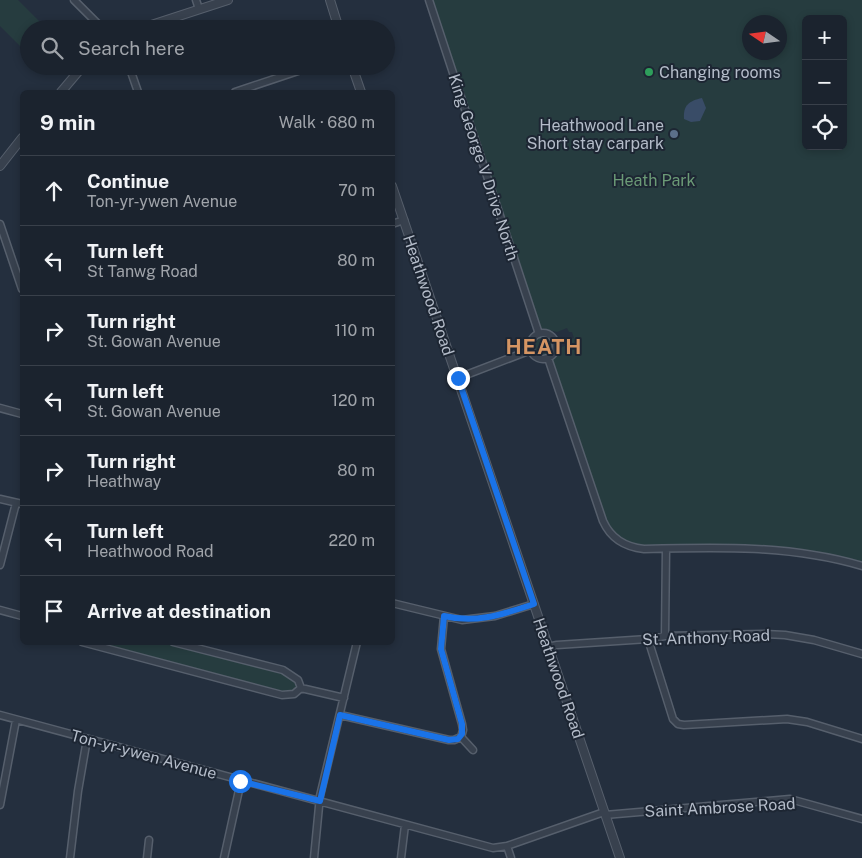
<!DOCTYPE html>
<html lang="en">
<head>
<meta charset="utf-8">
<style>
  body { margin:0; font-family:"Public Sans",sans-serif; background:#242b36; color:#f1f3f6 }
  .controls { position:absolute; right:15px; top:15px; display:grid; overflow:hidden; border-radius:8px; box-shadow:0 2px 8px #0003 }
  .controls button { width:45px; height:45px; display:grid; place-items:center; padding:0; border:0; border-bottom:1px solid #39404a; background:#1b232e; color:#f1f3f6; font:25px sans-serif }
  .compass { position:absolute; left:742px; top:15px; width:45px; height:45px; border-radius:50%; background:#1b232e; box-shadow:0 2px 8px #0003; rotate:283deg }
  .stop { position:absolute; width:15px; height:15px; margin:-11px; border:4px solid #1a73e8; border-radius:50%; background:#fff }
  .stop.end { background:#1a73e8; border-color:#fff; box-shadow:0 1px 5px #0008 }
  .list { margin:0; padding:0; list-style:none }
  h2 { display:flex; justify-content:space-between; align-items:center; height:65px; margin:0; padding:0 20px; font-size:21px }
  h2 small { font-size:16px; font-weight:400; color:#a0a4aa }
  .list li { display:grid; grid-template-columns:32px 1fr auto; gap:15px; align-items:center; box-sizing:border-box; height:70px; padding:0 20px; border-top:1px solid #39404a }
  .list b { display:block; font-size:19px; white-space:nowrap }
  .list p { margin:0; font-size:16px; white-space:nowrap; color:#a0a4aa }
  .list em { font-size:16px; font-style:normal; color:#a0a4aa }
  .icon { flex:none; width:28px; height:28px; fill:none; stroke:currentColor; stroke-width:2; stroke-linecap:round; stroke-linejoin:round }
  .map { position:relative; flex:none; width:862px; height:858px; overflow:hidden }
  .search { position:absolute; background:#1b232e; box-shadow:0 2px 8px #0003; left:20px; top:20px; width:375px; height:55px; display:flex; align-items:center; gap:12px; box-sizing:border-box; padding:0 18px; border-radius:28px; color:#a0a4aa; font-size:19px }
  .panel { position:absolute; background:#1b232e; box-shadow:0 2px 8px #0003; left:20px; top:90px; width:375px; height:555px; border-radius:8px }
  .map>svg:first-child { display:block }
</style>
</head>
<body>
<div class="map">
<svg width="862" height="858" viewBox="0 0 862 858">
  <rect width="100%" height="100%" fill="#242f3e"/>
  <path fill="#263c3f" fill-rule="evenodd" d="M0,0H18L47,29H29V55L0,26Z
    M431,0H862V564L822,555L640,547L619,539L607,525L551,359L562,347L572,343L571,339L574,338L572,332H569L567,328L557,332L540,328ZM806,19H843V146H806ZM750,22H780V52H750Z
    M533 346a10 10 0 1 1 20 0a10 10 0 1 1-20 0Z
    M91,643H164L286,674L294,680L297,688L295,691L288,693Z"/>
  <path fill="#394c67" d="M702,98L706,108L700,121L691,122L684,119C683,105 689,101 702,98Z"/>
  <g fill="none" stroke-linecap="round" stroke-linejoin="round">
    <defs>
      <path id="minor" d="M74,0L103,29
        M196,0L199,9
        M429,0L539,334
        M129,66L138,92
        M235,92L313,66
        M0,224L22,289
        M392,224L404,220
        M530 346a13 13 0 1 1 26 0a13 13 0 1 1-26 0Z
        M548,358L603,521C611,539 625,547 644,549C717,547 792,545 862,566
        M458,378L531,350
        M0,408L22,414
        M0,499L22,504
        M0,565L16,503
        M392,603L462,620L495,616L534,604
        M0,610L22,616
        M665,636L666,549
        M648,639L673,719L678,724L684,725L787,719L807,722L862,739
        M82,642L282,695L294,694L301,688L344,698
        M173,642L283,670L298,680L301,688
        M548,647L557,645L648,639L665,636L765,634L785,635L814,640L862,654
        M0,715L493,848L507,846L604,812
        M340,715L449,740H454L461,737L463,730L462,724L441,649L444,616
        M461,737L473,750
        M0,805L16,720
        M605,815L790,799L862,819
        M507,846L511,858
        M70,858L78,791L87,739
        M147,858L149,840
        M224,858L241,781
        M314,858L320,796L357,642
        M401,858L405,825"/>
      <path id="tertiary" d="M330,0L339,29
        M139,29L228,0
        M352,66L361,92
        M61,92L83,66
        M0,166L22,138
        M392,186L620,858"/>
    </defs>
    <use href="#minor" stroke="#565f6c" stroke-width="9"/>
    <use href="#tertiary" stroke="#565f6c" stroke-width="10"/>
    <use href="#minor" stroke="#38414e" stroke-width="6"/>
    <use href="#tertiary" stroke="#38414e" stroke-width="8"/>
  </g>
  <g fill="none" stroke-linecap="round" stroke-linejoin="round">
    <path stroke="#1a73e8" stroke-width="6" d="M240,781L320,801L340,715L449,740L458,739L462,734V724L441,649L444,616C477,624 503,614 534,604L458,378"/>
  </g>
  <circle fill="#2e9e5b" stroke="#1d2633" stroke-width="2" cx="649" cy="72" r="5"/>
  <circle fill="#5c6f8a" stroke="#1d2633" stroke-width="2" cx="674" cy="134" r="5"/>
  <g text-anchor="middle" stroke-width="4" stroke-linejoin="round" paint-order="stroke">
    <g font-size="16" fill="#b4bcc9" stroke="#1d2633" text-anchor="start">
      <text x="659" y="78">Changing rooms</text>
      <text x="664" y="131" text-anchor="end">Heathwood Lane<tspan x="664" dy="18">Short stay carpark</tspan></text>
    </g>
    <g font-size="16" fill="#b4bcc9" stroke="#1d2633">
      <text transform="translate(484 167) rotate(72)" y="6">King George V Drive North</text>
      <text transform="translate(429 295) rotate(71)" y="6">Heathwood Road</text>
      <text transform="translate(706 637) rotate(-2)" y="6">St. Anthony Road</text>
      <text transform="translate(559 678) rotate(71)" y="6">Heathwood Road</text>
      <text transform="translate(144 754) rotate(15)" y="6">Ton-yr-ywen Avenue</text>
      <text transform="translate(720 807) rotate(-3)" y="6">Saint Ambrose Road</text>
    </g>
    <g font-size="16" fill="#6b9a76" stroke="#1d2633">
      <text x="654" y="186">Heath Park</text>
    </g>
    <g font-size="21" font-weight="bold" letter-spacing="1" fill="#d59563" stroke="#1d2633">
      <text x="544" y="354">HEATH</text>
    </g>
  </g>
</svg>
<div class="controls">
<button>+</button>
<button>−</button>
<button><svg class="icon" aria-label="locate" viewBox="0 0 24 24"><circle cx="12" cy="12" r="6"/><path d="M12 2v4M12 18v4M2 12h4M18 12h4"/></svg></button>
</div>
<svg class="compass" viewBox="-18 -18 36 36"><path d="M0-13l5 13h-10z" fill="#e53935"/><path d="M0 13l5-13h-10z" fill="#a0a4aa"/></svg>
<div class="stop" style="left:240px;top:781px"></div>
<div class="stop end" style="left:458px;top:378px"></div>
<div class="search"><svg class="icon" aria-label="search" viewBox="0 0 24 24"><circle cx="10" cy="10" r="6"/><path d="M15 15l6 6"/></svg>Search here</div>
<section class="panel">
<h2>9 min<small>Walk · 680 m</small></h2>
<ul class="list">
<li><svg class="icon" aria-label="ahead" viewBox="0 0 24 24"><path d="M12 20V5M6 11l6-6 6 6"/></svg><div><b>Continue</b><p>Ton-yr-ywen Avenue</p></div><em>70 m</em></li>
<li><svg class="icon" aria-label="left" viewBox="0 0 24 24"><path d="M17 20v-9H6M10 6l-5 5 5 5"/></svg><div><b>Turn left</b><p>St Tanwg Road</p></div><em>80 m</em></li>
<li><svg class="icon" aria-label="right" viewBox="0 0 24 24"><path d="M7 20v-9h11M14 6l5 5-5 5"/></svg><div><b>Turn right</b><p>St. Gowan Avenue</p></div><em>110 m</em></li>
<li><svg class="icon" aria-label="left" viewBox="0 0 24 24"><path d="M17 20v-9H6M10 6l-5 5 5 5"/></svg><div><b>Turn left</b><p>St. Gowan Avenue</p></div><em>120 m</em></li>
<li><svg class="icon" aria-label="right" viewBox="0 0 24 24"><path d="M7 20v-9h11M14 6l5 5-5 5"/></svg><div><b>Turn right</b><p>Heathway</p></div><em>80 m</em></li>
<li><svg class="icon" aria-label="left" viewBox="0 0 24 24"><path d="M17 20v-9H6M10 6l-5 5 5 5"/></svg><div><b>Turn left</b><p>Heathwood Road</p></div><em>220 m</em></li>
<li><svg class="icon" aria-label="arrive" viewBox="0 0 24 24"><path d="M6 21V4h12l-3 4 3 4H6"/></svg><div><b>Arrive at destination</b></div></li>
</ul>
</section>
</div>
</body>
</html>
